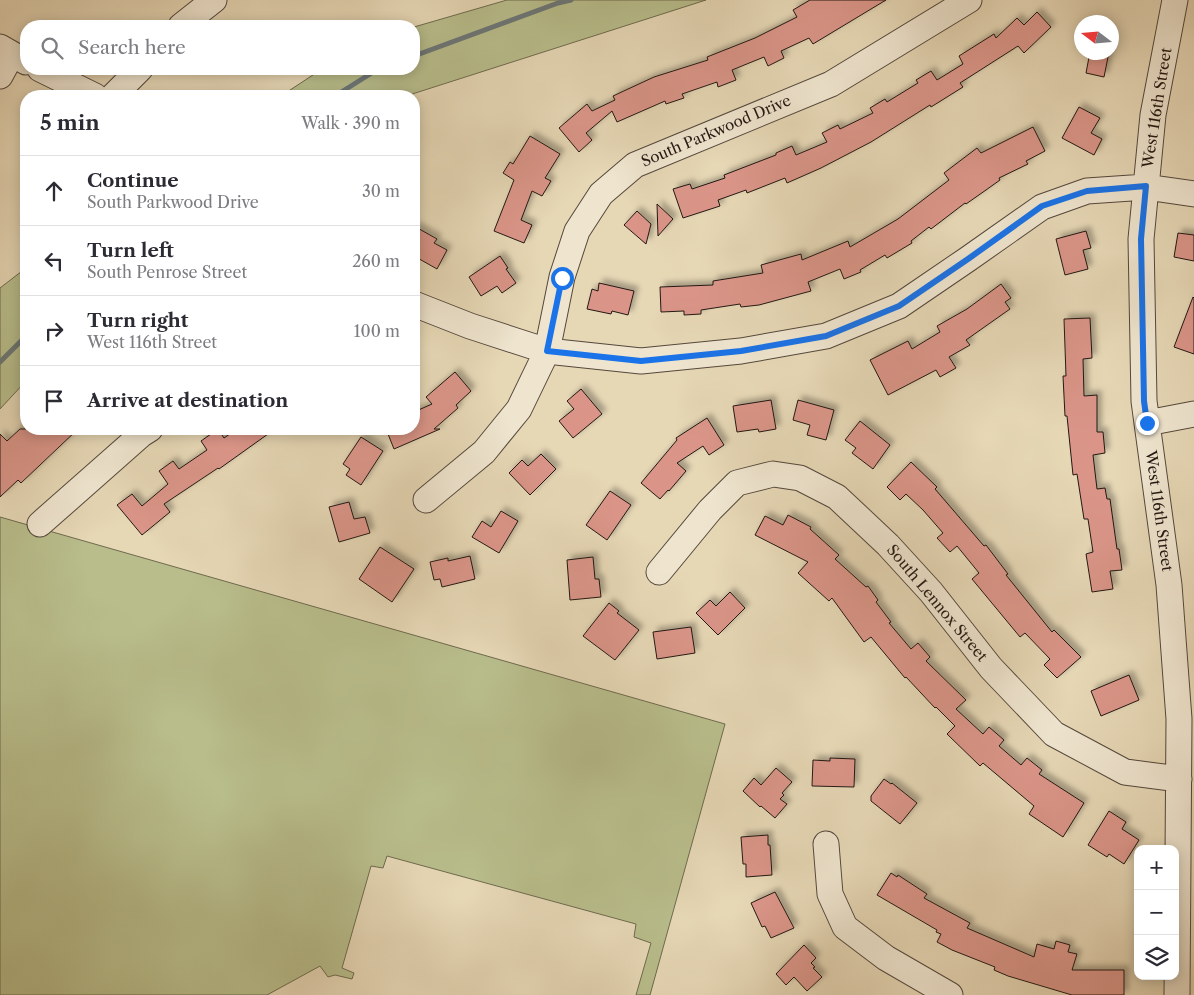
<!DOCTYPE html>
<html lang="en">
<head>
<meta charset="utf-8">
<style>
  body { margin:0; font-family:"Libre Caslon Text",serif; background:#f2f2f3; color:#2b2b33 }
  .controls { position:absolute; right:15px; bottom:15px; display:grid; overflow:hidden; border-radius:10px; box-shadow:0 2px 12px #0003 }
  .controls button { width:45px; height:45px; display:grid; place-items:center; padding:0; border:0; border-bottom:1px solid #e1e1e2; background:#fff; color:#2b2b33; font:25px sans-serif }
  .compass { position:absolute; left:1074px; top:15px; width:45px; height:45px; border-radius:50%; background:#fff; box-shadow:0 2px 12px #0003; rotate:286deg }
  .stop { position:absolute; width:15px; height:15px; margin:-11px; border:4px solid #1a73e8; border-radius:50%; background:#fff }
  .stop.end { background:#1a73e8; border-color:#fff; box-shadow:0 1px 5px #0008 }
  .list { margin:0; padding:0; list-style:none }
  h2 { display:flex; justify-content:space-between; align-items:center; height:65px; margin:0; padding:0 20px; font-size:21px }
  h2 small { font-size:16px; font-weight:400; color:#7c7c81 }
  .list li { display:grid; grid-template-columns:32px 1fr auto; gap:15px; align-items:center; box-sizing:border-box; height:70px; padding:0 20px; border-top:1px solid #e1e1e2 }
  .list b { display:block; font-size:19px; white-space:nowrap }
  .list p { margin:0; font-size:16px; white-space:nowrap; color:#7c7c81 }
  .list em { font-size:16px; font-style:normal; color:#7c7c81 }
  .icon { flex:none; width:28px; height:28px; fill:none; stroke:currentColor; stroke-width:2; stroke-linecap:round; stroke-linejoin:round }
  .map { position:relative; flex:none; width:1194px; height:995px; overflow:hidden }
  .search { position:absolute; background:#fff; box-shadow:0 2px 12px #0003; left:20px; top:20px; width:400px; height:55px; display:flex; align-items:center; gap:12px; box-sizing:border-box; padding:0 18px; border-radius:20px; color:#7c7c81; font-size:19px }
  .panel { position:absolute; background:#fff; box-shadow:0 2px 12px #0003; left:20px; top:90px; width:400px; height:345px; border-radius:20px }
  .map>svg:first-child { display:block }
</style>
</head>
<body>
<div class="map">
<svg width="1194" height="995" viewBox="0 0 1194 995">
  <defs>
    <filter id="shadow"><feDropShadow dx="4.5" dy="-4.5" stdDeviation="2.5" flood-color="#0004"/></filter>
  </defs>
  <rect width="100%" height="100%" fill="#e6d7b5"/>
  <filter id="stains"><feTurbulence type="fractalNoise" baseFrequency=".004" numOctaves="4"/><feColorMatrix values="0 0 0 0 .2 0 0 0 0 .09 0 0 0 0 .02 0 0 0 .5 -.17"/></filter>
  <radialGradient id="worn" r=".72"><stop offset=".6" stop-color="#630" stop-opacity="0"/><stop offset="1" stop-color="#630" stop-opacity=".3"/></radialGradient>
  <path fill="#b8bd8b" stroke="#6e6a4f" d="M507,0H706L406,96H281L322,69H414V27Z
    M26,268V381L0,409V288Z
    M0,517L725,724L650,995H636L651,943L634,937L636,924L387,856L383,868L371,866L342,968L354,973L352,979L335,975L328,977L320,966L267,995H0Z"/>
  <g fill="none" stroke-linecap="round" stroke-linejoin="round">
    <path stroke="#6c7777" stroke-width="5" d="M414,56L558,3L571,0
      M335,96L378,69
      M0,362L26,336"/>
  </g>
  <path fill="#da9588" stroke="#231813" filter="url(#shadow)" d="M810,0H886L813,44L809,38L781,51L784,58L768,66L764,57L732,70L736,80L718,87L717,82L682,94L684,98L666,104L665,101L617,122L612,111L586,133L592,140L579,152L559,128L587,104L592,111L615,100L613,96L654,77L708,60L707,57L755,38L797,17L793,10Z
    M1037,12L1051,27L1024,53L1018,46L960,83L963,87L931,107L930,105L871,142L821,168L787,183L785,178L747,193L746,190L718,200L720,206L683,218L673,189L690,184L692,189L725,178L724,175L776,155V153L792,146L796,155L827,142L822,133L838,125L840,129L873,113L870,108L885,99L887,102L918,83L916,80L931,71L937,80L963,64L959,56L994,34L996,38L1017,18L1024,25Z
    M1090,52H1109L1104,77L1086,73Z
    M1079,107L1100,118L1091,133L1102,139L1094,155L1062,138Z
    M1033,127L1045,151L1026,161L1028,164L999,178L1000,180L986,190L966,204L965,203L931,229L929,227L911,241L912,243L887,258L885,255L860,270L861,272L844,279L840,269L808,282L811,291L759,305L741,307L740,304L701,310V314L684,315V311L661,312L660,287L713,285V281L763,273L761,265L801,254L802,260L848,241L850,247L898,219L949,180L944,173L977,148L981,153Z
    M530,136L560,154L545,178L551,181L542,196L532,191L521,220L532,225L524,243L494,231L514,180L503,173L510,162L513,164Z
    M657,204L673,219L658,236Z
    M637,211L651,224L646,244L624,225Z
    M414,226L437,239L434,243L447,250L437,269L414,256Z
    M1086,231L1091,248L1083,250L1088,269L1065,275L1056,239Z
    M1178,233L1194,235V261L1174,257Z
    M500,256L508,268L506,269L516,283L502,293L497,286L481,296L469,277Z
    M599,283L634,291L628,315L612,311L611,314L587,309L592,289L598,291Z
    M1001,284L1011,298L1005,302L1010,309L966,340L970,345L949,357L956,368L940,377L936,370L888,395L870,360L908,341L912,349L940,332L937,326L967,309Z
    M1193,297L1194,298V354L1174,347Z
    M1090,318L1092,358L1083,359L1084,396L1097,395V432H1103L1105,453L1093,455L1097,489L1105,488L1107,499H1110L1117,549H1119L1122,570L1110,571L1113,589L1092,592L1086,554L1093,552L1088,519H1084L1077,474L1073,475L1067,416H1065L1063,376H1066L1064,319Z
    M455,372L471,391L456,405L458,408L434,429H440L394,449L386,429H414V412L432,404L426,397Z
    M581,389L602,414L573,438L559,421L574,409L567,401Z
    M771,400L776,429L759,432L758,429L737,432L733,406Z
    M798,400L834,410L826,440L807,435L810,425L793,420Z
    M707,418L724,445L709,455L703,446L677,463L686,471L669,491L668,490L660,499L641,483L677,440L676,438Z
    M860,421L890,445L873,469L852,453L856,448L845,440Z
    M20,429H78L21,483L18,480L0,497V434L7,441Z
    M218,429L224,438L237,429H275L219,469L218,468L164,504L170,512L142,535L117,505L132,494L142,506L168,484L159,471L173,461L179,469L207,450L201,441Z
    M361,437L383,451L361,485L346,475L350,469L343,464Z
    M541,454L556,469L530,495L509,473L522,460L528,466Z
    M911,462L937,487L935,489L984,546L986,545L1008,574L1006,575L1052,632L1054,630L1081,657L1057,678L1044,665L1050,659L1025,633L1020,637L972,579L979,573L957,546L950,552L937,538L943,533L923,510L906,494L900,500L887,487Z
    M610,491L631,505L607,540L586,525Z
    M349,502L354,519L365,517L370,533L339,542L329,507Z
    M501,511L518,521L499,553L472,537L482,521L491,527Z
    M788,515L811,527L810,529L839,555L835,559L866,587L868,586L878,600L876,602L891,622L889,623L911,649L918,643L930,657L926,661L966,700L956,709L983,734L989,727L1004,740L999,746L1021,765L1027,758L1042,770L1039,774L1084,803L1063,837L1029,814L1034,806L983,763L980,766L947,734L955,726L936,707L935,708L906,677L905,678L871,637L864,642L832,598L829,601L798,573L808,562L755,535L765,516L783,525Z
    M380,547L414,569L392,602L359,579Z
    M470,556L475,579L442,587L440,579L434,580L430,562L448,558V561Z
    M593,557L595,579H599L601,597L570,600L567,560Z
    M730,592L745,608L718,635L696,613L710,600L716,606Z
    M609,603L619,611L617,613L639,630L615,660L583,636Z
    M691,627L695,653L657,659L653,632Z
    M1129,675L1139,700L1101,716L1091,691Z
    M830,758L855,759L854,787L812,786L813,760L830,761Z
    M776,768L792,782L782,793L784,795L780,799L787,804L775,818L761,806L760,807L743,791L754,778L761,785Z
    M884,779L891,784L892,783L917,803L900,824L871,801V796Z
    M1109,811L1126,822L1122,829L1139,840L1124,864L1109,854L1107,857L1088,845Z
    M768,835V845H770L772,875L746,877V864H743L741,837Z
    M891,873L897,877L898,875L927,894L924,898L970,923L967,928L1034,957L1037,944L1054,949L1056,941L1070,945L1068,952L1077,954L1072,970H1124V995H1072L1008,976L994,970L995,967L952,950L937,942L941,934L936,932L937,930L877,895Z
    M775,892L794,928L771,938L765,926L762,927L751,903Z
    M804,945L816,958L811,963L815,967L813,968L822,977L807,991L794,977L786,985L776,974Z"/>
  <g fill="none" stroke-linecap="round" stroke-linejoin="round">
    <defs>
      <path id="minor" d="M1175,0L1153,115L1141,239L1144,401L1169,585L1179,719L1177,995
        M181,26L214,0
        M0,47L26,62
        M40,69L95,96
        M0,76L12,54
        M113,96L140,69
        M414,304L470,326L547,351L641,361L741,351L826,336L899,306L968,259L1042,207L1087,191L1146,187L1194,194
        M1147,423L1194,414
        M426,500L484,452L519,409L547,351L562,277L577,231L601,194L635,165L831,84L969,0
        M40,524L142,434L150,429
        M659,572L710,510L737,483L773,474L800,478L837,497L888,545L931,592L991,668L1054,734L1125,772L1179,779
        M826,844L830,894L845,927L886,958L950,995"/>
    </defs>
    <use href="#minor" stroke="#54483c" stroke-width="27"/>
    <use href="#minor" stroke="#efe5cf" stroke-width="25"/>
  </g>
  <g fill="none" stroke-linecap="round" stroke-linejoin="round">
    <path stroke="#1a73e8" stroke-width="6" d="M562,278L547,351L641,361L741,351L826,336L899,306L968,259L1042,206L1087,191L1146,186L1141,239L1144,401L1147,423"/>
  </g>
  <g text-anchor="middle" stroke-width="5" stroke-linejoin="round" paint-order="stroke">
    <g font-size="15" fill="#231813" stroke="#efe5cf">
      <text transform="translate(1157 108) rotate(-81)" y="5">West 116th Street</text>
      <text transform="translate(716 131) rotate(-23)" y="5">South Parkwood Drive</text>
      <text transform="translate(1159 511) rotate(82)" y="5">West 116th Street</text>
      <text transform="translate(937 603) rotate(50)" y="5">South Lennox Street</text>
    </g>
  </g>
  <rect width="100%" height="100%" filter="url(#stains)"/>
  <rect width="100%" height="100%" fill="url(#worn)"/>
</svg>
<div class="controls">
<button>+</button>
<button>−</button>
<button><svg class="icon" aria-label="layers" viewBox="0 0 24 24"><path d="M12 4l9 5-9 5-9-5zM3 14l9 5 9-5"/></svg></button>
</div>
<svg class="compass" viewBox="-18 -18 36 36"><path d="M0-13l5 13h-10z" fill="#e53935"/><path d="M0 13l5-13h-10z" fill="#7c7c81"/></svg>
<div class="stop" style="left:562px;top:278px"></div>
<div class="stop end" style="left:1147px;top:423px"></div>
<div class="search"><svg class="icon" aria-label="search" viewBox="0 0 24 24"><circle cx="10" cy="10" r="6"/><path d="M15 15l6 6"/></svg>Search here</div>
<section class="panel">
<h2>5 min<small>Walk · 390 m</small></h2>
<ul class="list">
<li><svg class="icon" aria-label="ahead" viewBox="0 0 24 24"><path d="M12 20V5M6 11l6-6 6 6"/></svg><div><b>Continue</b><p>South Parkwood Drive</p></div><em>30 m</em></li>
<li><svg class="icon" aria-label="left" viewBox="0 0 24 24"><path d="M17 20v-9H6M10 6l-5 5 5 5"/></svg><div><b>Turn left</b><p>South Penrose Street</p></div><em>260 m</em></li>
<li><svg class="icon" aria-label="right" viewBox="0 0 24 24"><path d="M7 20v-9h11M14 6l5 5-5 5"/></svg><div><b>Turn right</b><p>West 116th Street</p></div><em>100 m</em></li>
<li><svg class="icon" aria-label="arrive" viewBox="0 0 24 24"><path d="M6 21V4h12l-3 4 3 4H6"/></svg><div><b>Arrive at destination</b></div></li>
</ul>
</section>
</div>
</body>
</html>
